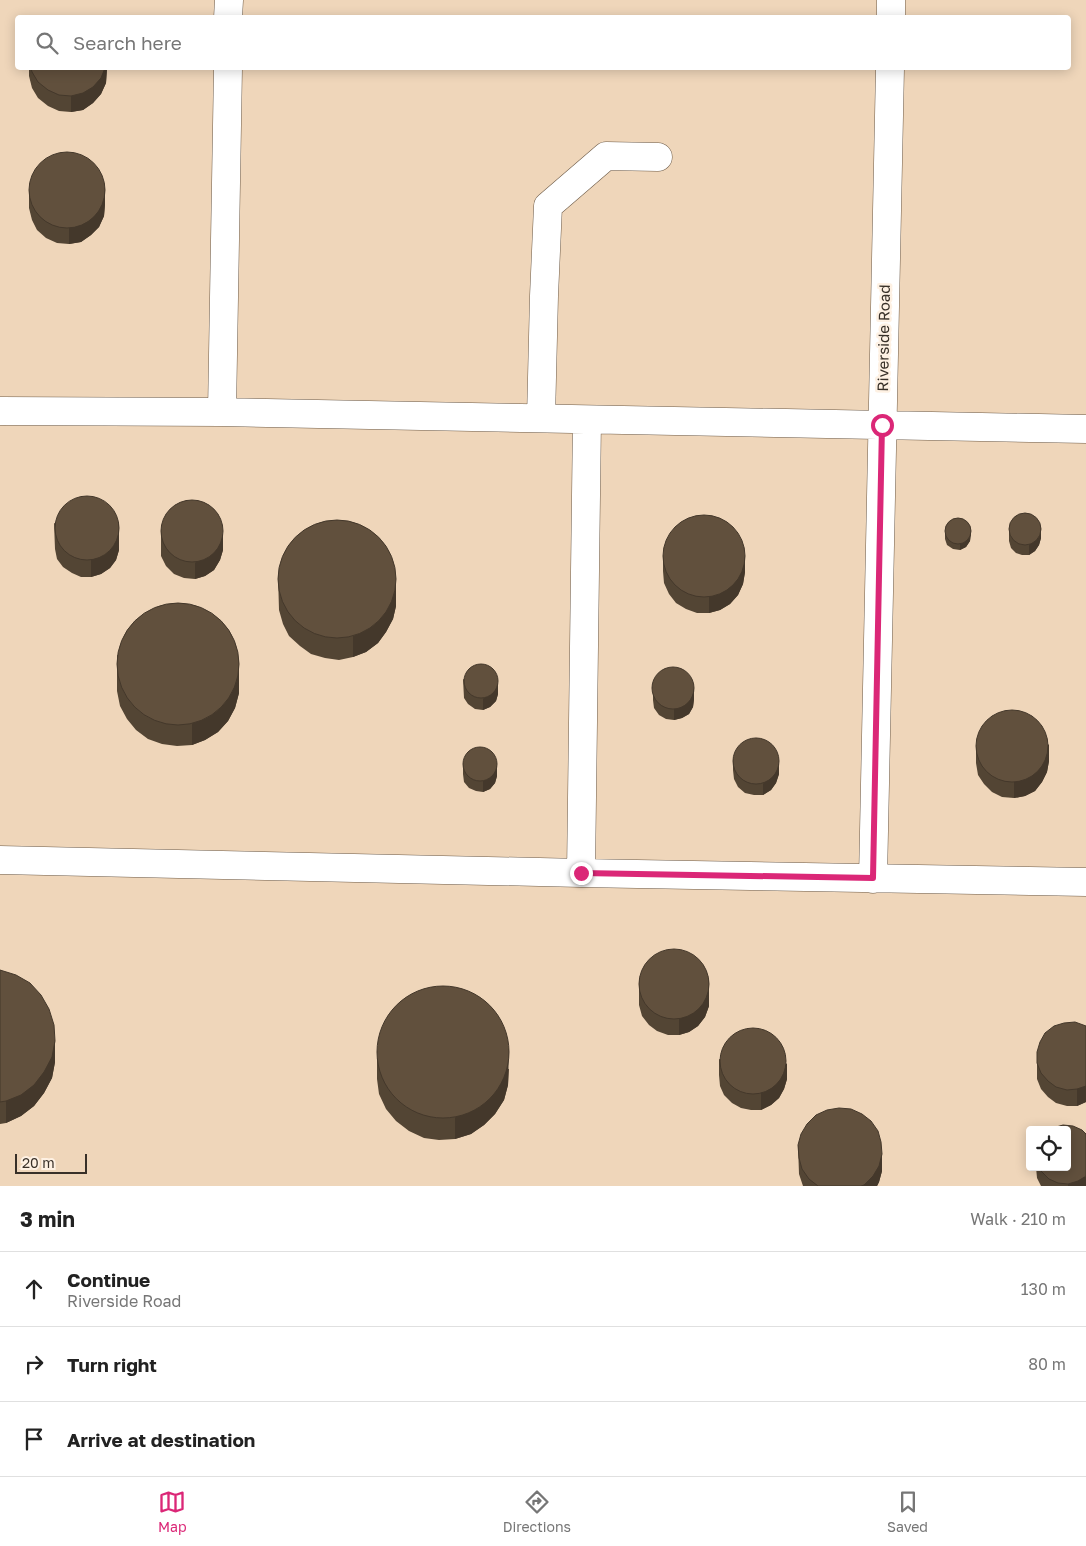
<!DOCTYPE html>
<html lang="en">
<head>
<meta charset="utf-8">
<style>
  body { margin:0; font-family:"Golos Text",sans-serif; background:#f6f6f6; color:#222 }
  .controls { position:absolute; right:15px; bottom:15px; display:grid; overflow:hidden; border-radius:5px; box-shadow:0 2px 12px #0003 }
  .controls button { width:45px; height:45px; display:grid; place-items:center; padding:0; border:0; border-bottom:1px solid #e0e0e0; background:#fff; color:#222; font:25px sans-serif }
  .scale { position:absolute; left:15px; bottom:12px; width:72px; box-sizing:border-box; padding-left:5px; border:2px solid #383028; border-top:0; font-size:14px; line-height:18px; white-space:nowrap; color:#383028; -webkit-text-stroke:4px #fef1e3; paint-order:stroke }
  .stop { position:absolute; width:15px; height:15px; margin:-11px; border:4px solid #db2777; border-radius:50%; background:#fff }
  .stop.end { background:#db2777; border-color:#fff; box-shadow:0 1px 5px #0008 }
  .list { margin:0; padding:0; list-style:none }
  h2 { display:flex; justify-content:space-between; align-items:center; height:65px; margin:0; padding:0 20px; font-size:21px }
  h2 small { font-size:16px; font-weight:400; color:#767676 }
  .list li { display:grid; grid-template-columns:32px 1fr auto; gap:15px; align-items:center; box-sizing:border-box; height:75px; padding:0 20px; border-top:1px solid #e0e0e0 }
  .list b { display:block; font-size:19px; white-space:nowrap }
  .list p { margin:0; font-size:16px; white-space:nowrap; color:#767676 }
  .list em { font-size:16px; font-style:normal; color:#767676 }
  .icon { flex:none; width:28px; height:28px; fill:none; stroke:currentColor; stroke-width:2; stroke-linecap:round; stroke-linejoin:round }
  .map { position:relative; flex:none; width:1086px; height:1186px; overflow:hidden }
  .search { position:absolute; background:#fff; box-shadow:0 2px 12px #0003; left:15px; right:15px; top:15px; height:55px; display:flex; align-items:center; gap:12px; box-sizing:border-box; padding:0 18px; border-radius:5px; color:#767676; font-size:19px }
  .sheet { height:290px; background:#fff }
  nav { display:flex; justify-content:space-around; align-items:center; box-sizing:border-box; height:70px; border-top:1px solid #e0e0e0; background:#fff; font-size:14px; color:#767676 }
  nav a { display:grid; justify-items:center; gap:2px }
  nav .on { color:#db2777 }
  .map>svg:first-child { display:block }
</style>
</head>
<body>
<div class="map">
<svg width="1086" height="1186" viewBox="0 0 1086 1186">
  <rect width="100%" height="100%" fill="#f7e2cc"/>
  <path fill="#efd6ba" fill-rule="evenodd" d="M0,0H1086V1186H0ZM18,18H1068V68H18ZM1030,1130H1067V1167H1030Z"/>
  <g fill="none" stroke-linecap="round" stroke-linejoin="round">
    <defs>
      <path id="minor" d="M228,18L229,0
        M891,18V0
        M0,411L222,412L1086,429
        M222,412L228,68
        M541,418L544,296L548,206L606,156L658,157
        M0,860L581,873L1086,882
        M581,873L587,420
        M873,879L890,68"/>
    </defs>
    <use href="#minor" stroke="#6d5b48" stroke-width="29"/>
    <use href="#minor" stroke="#fff" stroke-width="28"/>
  </g>
  <path fill="#534534" d="M29,68H107L106,83L101,94L93,103L83,110L71,112L59,111L48,106L38,98L32,88L29,76Z
    M29,191L105,204L104,216L99,227L91,235L81,242L69,244L57,243L46,238L37,230L32,220L29,208Z
    M54,523L119,550L116,560L110,568L101,574L91,577H81L72,573L63,567L57,559L55,549Z
    M161,529L223,550L220,560L214,570L205,576L195,579L184,578L174,574L166,566L161,556Z
    M1009,530L1041,538L1039,545L1035,551L1029,555H1022L1016,553L1011,548L1009,541Z
    M945,533L971,534L970,541L966,547L960,550L953,549L947,545L945,539Z
    M663,555L745,572L743,584L738,595L730,604L720,610L709,613H697L686,609L676,603L669,594L664,583L663,571Z
    M278,575L396,606L393,619L386,632L378,643L366,652L353,657L339,660L325,658L311,654L300,646L289,636L283,624L279,610Z
    M117,655L239,693L235,708L228,721L218,732L205,740L192,745L177,746L162,744L148,739L136,730L127,719L120,706L117,691Z
    M463,679L498,694L496,701L490,707L483,710L475,709L468,704L464,698Z
    M653,689L694,699L693,707L689,714L682,718L674,720L666,719L659,715L654,708L653,700Z
    M976,747L1049,761L1047,772L1042,782L1035,791L1025,796L1014,798L1002,797L992,792L984,784L978,775L976,763Z
    M733,759L779,774L776,783L771,790L763,795H754L745,793L738,787L734,779L733,770Z
    M463,763L497,776L495,783L490,789L483,792L476,791L469,788L464,782L463,774Z
    M0,970L55,1062L52,1078L44,1093L34,1106L21,1116L6,1123L0,1124Z
    M639,978L709,996V1006L705,1017L698,1026L689,1032L679,1035H668L657,1031L649,1025L642,1016L639,1005Z
    M1086,1026V1102L1077,1106H1067L1056,1103L1048,1097L1041,1089L1037,1079V1052Z
    M377,1058L509,1069L508,1085L504,1100L495,1114L484,1125L471,1134L455,1139L439,1140L424,1138L409,1131L396,1121L386,1109L379,1094L377,1079Z
    M719,1059L787,1079L784,1089L779,1098L771,1105L761,1110H751L741,1108L732,1103L724,1095L720,1086L719,1075Z
    M798,1145L882,1171L879,1182L877,1186H803L799,1174Z
    M1036,1167H1067L1086,1186H1041L1037,1178Z"/>
  <path fill="#44382b" d="M105,68H107L106,83L101,94L93,103L83,110L71,112V96Z
    M105,187V204L104,216L99,227L91,235L81,242L69,244V228Z
    M119,523V550L116,560L110,568L101,574L91,577V560Z
    M1041,527V538L1039,545L1035,551L1029,555V544Z
    M971,529L970,541L966,547L960,550V544Z
    M223,534V550L220,560L214,570L205,576L195,579V563Z
    M745,556V572L743,584L738,595L730,604L720,610L709,613V596Z
    M396,584V606L393,619L386,632L378,643L366,652L353,657V636Z
    M239,658V693L235,708L228,721L218,732L205,740L192,745V724Z
    M498,683V694L496,701L490,707L483,710V699Z
    M694,688V699L693,707L689,714L682,718L674,720V709Z
    M1049,744V761L1047,772L1042,782L1035,791L1025,796L1014,798V782Z
    M779,763V774L776,783L771,790L763,795V784Z
    M497,765V776L495,783L490,789L483,792V781Z
    M709,979V1006L705,1017L698,1026L689,1032L679,1035V1019Z
    M55,1041V1062L52,1078L44,1093L34,1106L21,1116L6,1123V1101Z
    M509,1048L508,1085L504,1100L495,1114L484,1125L471,1134L455,1139V1118Z
    M787,1063V1079L784,1089L779,1098L771,1105L761,1110V1093Z
    M1086,1086V1102L1077,1106V1089Z
    M882,1154V1171L879,1182L877,1186H861Z
    M1086,1176V1186H1068V1184Z"/>
  <path fill="#61503d" stroke="#44382b" d="M31,68H105L101,78L93,87L83,93L71,96L59,95L48,90L38,82L32,72Z
    M29 190a38 38 0 1 1 76 0a38 38 0 1 1-76 0Z
    M55 528a32 32 0 1 1 64 0a32 32 0 1 1-64 0Z
    M161 531a31 31 0 1 1 62 0a31 31 0 1 1-62 0Z
    M1009 529a16 16 0 1 1 32 0a16 16 0 1 1-32 0Z
    M663 556a41 41 0 1 1 82 0a41 41 0 1 1-82 0Z
    M945 531a13 13 0 1 1 26 0a13 13 0 1 1-26 0Z
    M278 579a59 59 0 1 1 118 0a59 59 0 1 1-118 0Z
    M117 664a61 61 0 1 1 122 0a61 61 0 1 1-122 0Z
    M464 681a17 17 0 1 1 34 0a17 17 0 1 1-34 0Z
    M652 688a21 21 0 1 1 42 0a21 21 0 1 1-42 0Z
    M976 746a36 36 0 1 1 72 0a36 36 0 1 1-72 0Z
    M733 761a23 23 0 1 1 46 0a23 23 0 1 1-46 0Z
    M463 764a17 17 0 1 1 34 0a17 17 0 1 1-34 0Z
    M639 984a35 35 0 1 1 70 0a35 35 0 1 1-70 0Z
    M0,970L16,975L30,983L41,995L49,1009L54,1025L55,1041L52,1057L44,1072L34,1085L21,1095L6,1101L0,1102Z
    M377 1052a66 66 0 1 1 132 0a66 66 0 1 1-132 0Z
    M1075,1022L1086,1026V1086L1077,1089L1067,1090L1056,1087L1048,1081L1041,1073L1037,1063V1052L1040,1042L1045,1033L1054,1026L1064,1023Z
    M720 1061a33 33 0 1 1 66 0a33 33 0 1 1-66 0Z
    M839,1108L851,1109L862,1114L871,1121L878,1131L881,1142L882,1154L879,1166L873,1176L864,1185L861,1186H818L809,1179L802,1169L799,1158L798,1145L801,1134L807,1124L816,1115L827,1110Z
    M1063,1125L1073,1126L1082,1130L1086,1134V1176L1078,1181L1068,1184L1058,1183L1049,1179L1041,1171L1039,1167H1067V1130H1050L1053,1128Z"/>
  <g fill="none" stroke-linecap="round" stroke-linejoin="round">
    <path stroke="#db2777" stroke-width="6" d="M581,873L873,878L882,425"/>
  </g>
  <g text-anchor="middle" stroke-width="5" stroke-linejoin="round" paint-order="stroke">
    <g font-size="15" fill="#383028" stroke="#fef1e3">
      <text transform="translate(884 338) rotate(-89)" y="5">Riverside Road</text>
    </g>
  </g>
</svg>
<div class="controls">
<button><svg class="icon" aria-label="locate" viewBox="0 0 24 24"><circle cx="12" cy="12" r="6"/><path d="M12 2v4M12 18v4M2 12h4M18 12h4"/></svg></button>
</div>
<div class="scale">20 m</div>
<div class="stop" style="left:882px;top:425px"></div>
<div class="stop end" style="left:581px;top:873px"></div>
<div class="search"><svg class="icon" aria-label="search" viewBox="0 0 24 24"><circle cx="10" cy="10" r="6"/><path d="M15 15l6 6"/></svg>Search here</div>
</div>
<section class="sheet">
<h2>3 min<small>Walk · 210 m</small></h2>
<ul class="list">
<li><svg class="icon" aria-label="ahead" viewBox="0 0 24 24"><path d="M12 20V5M6 11l6-6 6 6"/></svg><div><b>Continue</b><p>Riverside Road</p></div><em>130 m</em></li>
<li><svg class="icon" aria-label="right" viewBox="0 0 24 24"><path d="M7 20v-9h11M14 6l5 5-5 5"/></svg><div><b>Turn right</b></div><em>80 m</em></li>
<li><svg class="icon" aria-label="arrive" viewBox="0 0 24 24"><path d="M6 21V4h12l-3 4 3 4H6"/></svg><div><b>Arrive at destination</b></div></li>
</ul>
</section>
<nav>
<a class="on"><svg class="icon" aria-label="map" viewBox="0 0 24 24"><path d="M3 6l6-2 6 2 6-2v14l-6 2-6-2-6 2zM9 4v14M15 6v14"/></svg>Map</a>
<a><svg class="icon" aria-label="directions" viewBox="0 0 24 24"><path d="M12 3l9 9-9 9-9-9zM9 14v-3h6M13 9l2 2-2 2"/></svg>Directions</a>
<a><svg class="icon" aria-label="saved" viewBox="0 0 24 24"><path d="M7 4h10v16l-5-4-5 4z"/></svg>Saved</a>
</nav>
</body>
</html>
